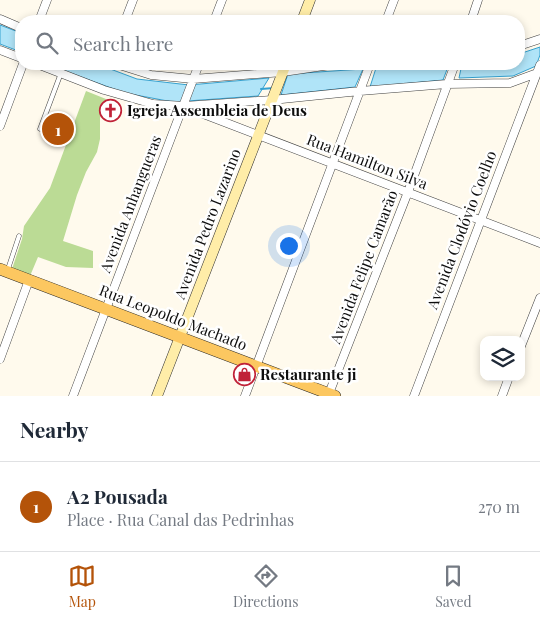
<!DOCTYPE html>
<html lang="en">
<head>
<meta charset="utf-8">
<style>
  body { margin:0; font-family:"Playfair Display",serif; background:#f6f6f7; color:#1f2937 }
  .controls { position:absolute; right:15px; bottom:15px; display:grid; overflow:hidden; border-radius:10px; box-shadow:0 2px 8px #0003 }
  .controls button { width:45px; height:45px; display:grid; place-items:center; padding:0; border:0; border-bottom:1px solid #e0e1e3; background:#fff; color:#1f2937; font:25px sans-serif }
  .you { position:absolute; left:288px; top:245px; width:18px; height:18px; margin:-12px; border:4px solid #fff; border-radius:50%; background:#1a73e8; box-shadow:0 0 0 8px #1a73e833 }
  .badge { display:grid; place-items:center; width:32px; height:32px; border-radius:50%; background:#b45309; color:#fff; font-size:16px; font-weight:700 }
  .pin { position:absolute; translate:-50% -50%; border:2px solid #fff; box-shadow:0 1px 5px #0006 }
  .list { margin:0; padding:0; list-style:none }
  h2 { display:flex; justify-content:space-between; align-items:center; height:65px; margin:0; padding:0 20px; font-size:21px }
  h2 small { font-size:16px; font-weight:400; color:#747a83 }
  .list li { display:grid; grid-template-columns:32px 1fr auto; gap:15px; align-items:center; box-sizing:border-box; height:90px; padding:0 20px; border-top:1px solid #e0e1e3 }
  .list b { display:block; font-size:19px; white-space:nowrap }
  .list p { margin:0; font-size:16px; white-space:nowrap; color:#747a83 }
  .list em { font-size:16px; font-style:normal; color:#747a83 }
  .icon { flex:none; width:28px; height:28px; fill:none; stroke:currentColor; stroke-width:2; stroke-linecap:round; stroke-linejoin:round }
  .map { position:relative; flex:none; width:540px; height:396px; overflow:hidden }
  .search { position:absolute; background:#fff; box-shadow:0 2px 8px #0003; left:15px; right:15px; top:15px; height:55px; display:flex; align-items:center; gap:12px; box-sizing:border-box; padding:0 18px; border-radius:20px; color:#747a83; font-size:19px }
  .sheet { height:155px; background:#fff }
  nav { display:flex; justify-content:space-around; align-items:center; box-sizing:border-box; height:70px; border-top:1px solid #e0e1e3; background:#fff; font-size:14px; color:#747a83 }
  nav a { display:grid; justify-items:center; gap:2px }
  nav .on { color:#b45309 }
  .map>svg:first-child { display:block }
</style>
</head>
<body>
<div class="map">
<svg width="540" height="396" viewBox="0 0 540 396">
  <rect width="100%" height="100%" fill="#fffaed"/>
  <path fill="#bbdb95" d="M86,91L106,99L100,118V139L97,152L86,172L77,195L63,241L93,251V268L66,267L38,257L30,276L12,269L22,239L24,226L50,188Z"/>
  <path fill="#b0e4f8" stroke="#35a1d0" d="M0,25L21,33V52L0,44Z
    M540,47V55L536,66L513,76L459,78L462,64H519V54Z
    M45,64H97L137,79L189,85L269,78L258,96L173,102L125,93Z
    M413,64H449L443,80L370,87L376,68Z
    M363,69L355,87L281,95L288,74Z"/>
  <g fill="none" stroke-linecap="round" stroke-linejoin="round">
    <path stroke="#35a1d0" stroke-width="2" d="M261,89L274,88"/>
    <defs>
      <path id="lane" d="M40,129L61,73
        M8,269L19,236"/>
      <path id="street" d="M0,19L21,28
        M39,21L47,0
        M125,21L133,0
        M214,21L222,0
        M386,21L394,0
        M471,21L478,0
        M519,46L540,39
        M0,50L21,58
        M37,64L104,90L153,104L184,106L272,100L360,91L447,84L510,83L540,72
        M116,64L151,75L193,79L283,72L337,64
        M185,107L540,243
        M0,126L23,64
        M521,346L540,298
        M0,359L29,280
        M73,396L199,64
        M245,396L370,64
        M328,396L408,192L455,64
        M414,396L540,65
        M502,396L509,377"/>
      <path id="secondary" d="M302,21L310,0
        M157,396L286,64"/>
      <path id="primary" d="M0,269L335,396"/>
    </defs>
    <use href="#lane" stroke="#404040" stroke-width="5"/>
    <use href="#street" stroke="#404040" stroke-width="9"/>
    <use href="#secondary" stroke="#2f2f2f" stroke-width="11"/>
    <use href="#primary" stroke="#1e1e1e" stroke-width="12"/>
    <use href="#lane" stroke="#fff" stroke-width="4"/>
    <use href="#street" stroke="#fff" stroke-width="8"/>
    <use href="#secondary" stroke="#ffeda8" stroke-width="10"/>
    <use href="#primary" stroke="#fcc760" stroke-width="11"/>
  </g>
  <defs>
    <symbol id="church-ring" viewBox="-11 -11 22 22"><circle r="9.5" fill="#fff" stroke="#c02238" stroke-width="1.5"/><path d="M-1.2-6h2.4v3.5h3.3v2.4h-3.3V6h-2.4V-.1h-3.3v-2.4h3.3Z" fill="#c02238"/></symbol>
    <symbol id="shop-ring" viewBox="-11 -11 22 22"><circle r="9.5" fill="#fff" stroke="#c02238" stroke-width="1.5"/><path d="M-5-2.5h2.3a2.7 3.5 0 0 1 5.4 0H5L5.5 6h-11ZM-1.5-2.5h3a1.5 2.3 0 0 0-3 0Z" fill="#c02238"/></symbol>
  </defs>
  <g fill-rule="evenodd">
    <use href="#church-ring" x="98" y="98" width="25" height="25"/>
    <use href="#shop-ring" x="232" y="362" width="25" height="25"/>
  </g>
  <g text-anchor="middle" stroke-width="5" stroke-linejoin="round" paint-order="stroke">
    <g font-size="15" font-weight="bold" fill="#0d0d0d" stroke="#fff" text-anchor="start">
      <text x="127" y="116">Igreja Assembleia de Deus</text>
      <text x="260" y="380">Restaurante ji</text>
    </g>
    <g font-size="15" fill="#0d0d0d" stroke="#fff">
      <text transform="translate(367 162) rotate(21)" y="5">Rua Hamilton Silva</text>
      <text transform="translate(131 204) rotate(-69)" y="5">Avenida Anhangueras</text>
      <text transform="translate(208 224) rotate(-69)" y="5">Avenida Pedro Lazarino</text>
      <text transform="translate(462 230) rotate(-69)" y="5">Avenida Clodóvio Coelho</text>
      <text transform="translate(364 267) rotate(-69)" y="5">Avenida Felipe Camarão</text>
      <text transform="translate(173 318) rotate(21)" y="5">Rua Leopoldo Machado</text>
    </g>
  </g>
</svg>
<div class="controls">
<button><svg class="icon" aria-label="layers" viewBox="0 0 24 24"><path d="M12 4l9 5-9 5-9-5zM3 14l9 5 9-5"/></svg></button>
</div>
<div class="you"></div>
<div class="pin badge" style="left:58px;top:129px">1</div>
<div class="search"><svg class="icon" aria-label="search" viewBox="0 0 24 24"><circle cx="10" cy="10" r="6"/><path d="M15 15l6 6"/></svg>Search here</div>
</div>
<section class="sheet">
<h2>Nearby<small></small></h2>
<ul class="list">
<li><span class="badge">1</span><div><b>A2 Pousada</b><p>Place · Rua Canal das Pedrinhas</p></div><em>270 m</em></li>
</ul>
</section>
<nav>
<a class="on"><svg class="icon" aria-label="map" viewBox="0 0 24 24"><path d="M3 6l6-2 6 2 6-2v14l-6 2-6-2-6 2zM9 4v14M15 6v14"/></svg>Map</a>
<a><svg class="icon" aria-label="directions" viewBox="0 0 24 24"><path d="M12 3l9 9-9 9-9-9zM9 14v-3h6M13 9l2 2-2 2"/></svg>Directions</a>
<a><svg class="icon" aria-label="saved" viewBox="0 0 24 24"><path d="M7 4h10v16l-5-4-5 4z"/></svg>Saved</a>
</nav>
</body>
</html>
